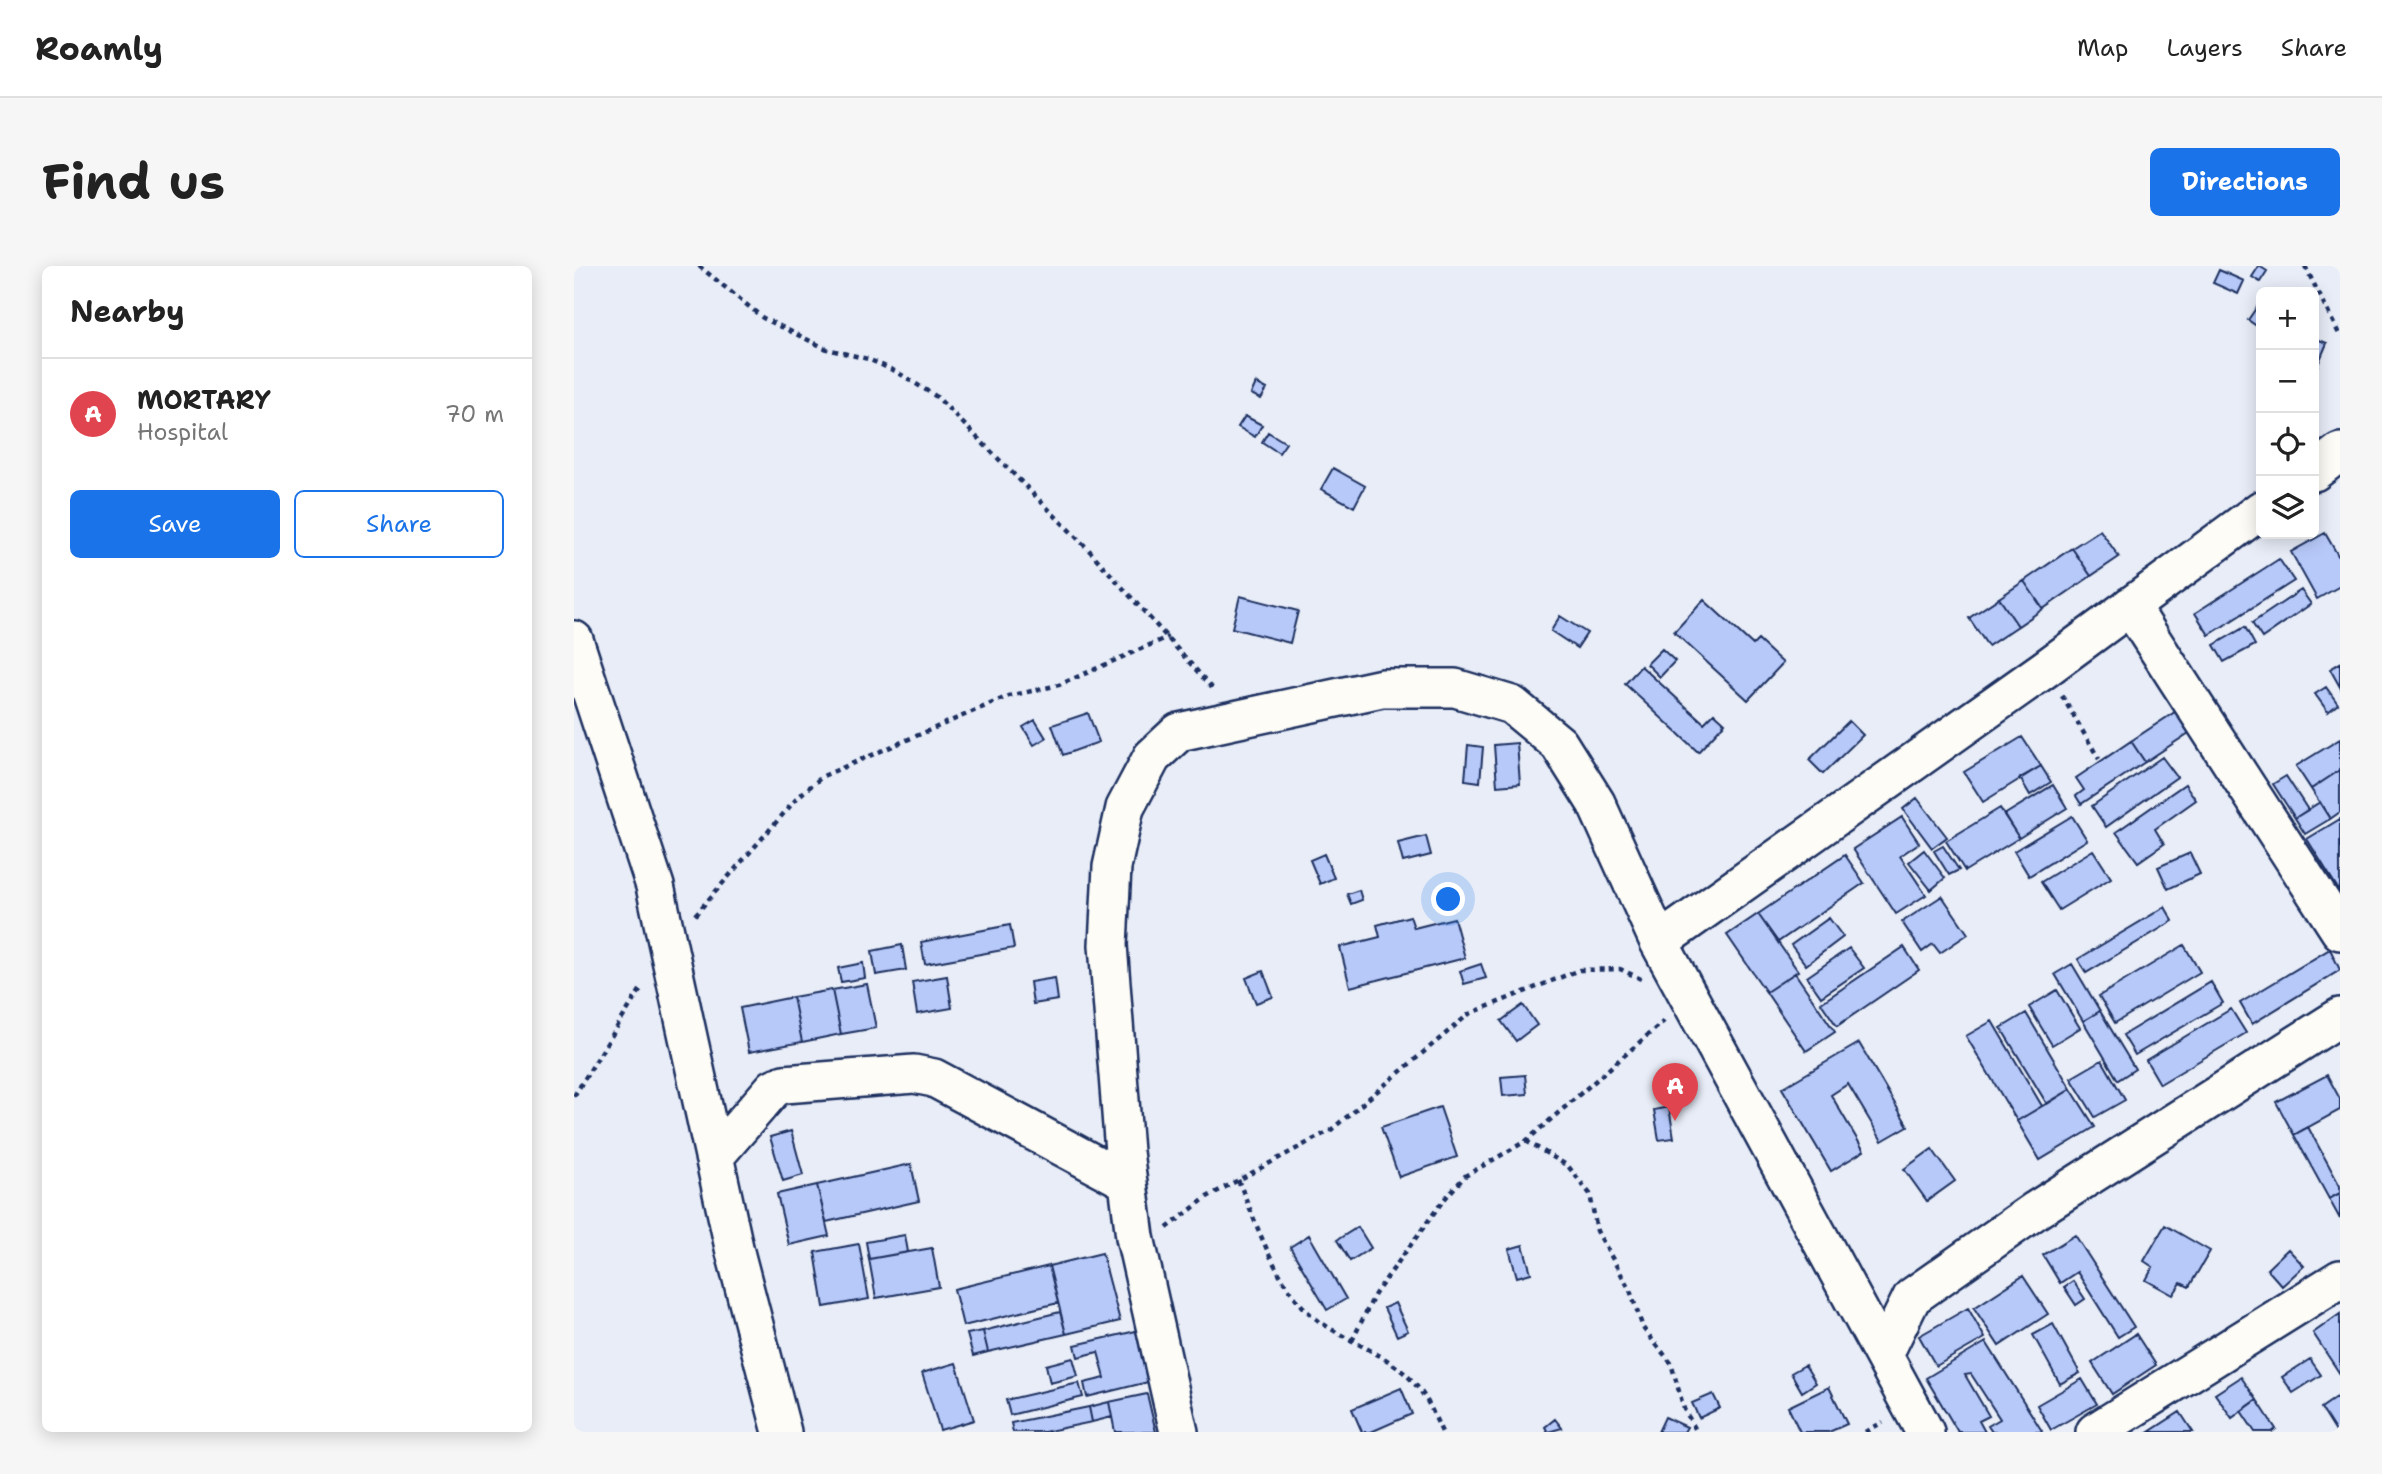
<!DOCTYPE html>
<html lang="en">
<head>
<meta charset="utf-8">
<style>
  body { margin:0; font-family:"Shantell Sans",sans-serif; background:#f6f6f6; color:#222 }
  .controls { position:absolute; right:21px; top:21px; display:grid; overflow:hidden; border-radius:10px; box-shadow:0 4px 18px #0003 }
  .controls button { width:63px; height:63px; display:grid; place-items:center; padding:0; border:0; border-bottom:2px solid #e0e0e0; background:#fff; color:#222; font:35px sans-serif }
  .you { position:absolute; left:875px; top:634px; width:24px; height:24px; margin:-18px; border:5px solid #fff; border-radius:50%; background:#1a73e8; box-shadow:0 0 0 10px #1a73e833 }
  .badge { display:grid; place-items:center; width:46px; height:46px; border-radius:50%; background:#1a73e8; color:#fff; font-size:23px; font-weight:700 }
  .pin { position:absolute; translate:-50% -58px; filter:drop-shadow(0 2px 4px #0008) }
  .pin::after { content:''; position:absolute; top:37px; width:24px; height:21px; background:inherit; clip-path:polygon(0 0,100% 0,50% 100%) }
  .list { margin:0; padding:0; list-style:none }
  h2 { display:flex; justify-content:space-between; align-items:center; height:91px; margin:0; padding:0 28px; font-size:30px }
  h2 small { font-size:23px; font-weight:400; color:#767676 }
  .list li { display:grid; grid-template-columns:46px 1fr auto; gap:21px; align-items:center; box-sizing:border-box; height:112px; padding:0 28px; border-top:2px solid #e0e0e0 }
  .list b { display:block; font-size:26px; white-space:nowrap }
  .list p { margin:0; font-size:23px; white-space:nowrap; color:#767676 }
  .list em { font-size:23px; font-style:normal; color:#767676 }
  .actions { display:flex; gap:14px; padding:21px 28px }
  .actions a { flex:1; padding:16px 0; border:2px solid #1a73e8; border-radius:10px; text-align:center; font-size:24px; color:#1a73e8 }
  .actions .main { background:#1a73e8; color:#fff }
  .icon { flex:none; width:38px; height:38px; fill:none; stroke:currentColor; stroke-width:2; stroke-linecap:round; stroke-linejoin:round }
  .map { position:relative; flex:none; width:1766px; height:1166px; overflow:hidden; border-radius:10px }
  header { display:flex; align-items:center; gap:42px; box-sizing:border-box; height:98px; padding:0 35px; background:#fff; border-bottom:2px solid #e0e0e0 }
  header strong { font-size:33px }
  nav { display:flex; gap:38px; margin-inline-start:auto; font-size:24px }
  .intro { display:flex; align-items:center; justify-content:space-between; box-sizing:border-box; height:168px; padding:0 42px }
  h1 { margin:0; font-size:49px }
  .button { padding:18px 32px; border-radius:10px; background:#1a73e8; color:#fff; font-size:24px; font-weight:700 }
  main { display:flex; gap:42px; padding:0 42px }
  aside { flex:1; background:#fff; border-radius:10px; box-shadow:0 4px 18px #0003 }
  .map>svg:first-child { display:block }
</style>
</head>
<body>
<header>
<strong>Roamly</strong>
<nav><a>Map</a><a>Layers</a><a>Share</a></nav>
</header>
<div class="intro"><h1>Find us</h1><a class="button">Directions</a></div>
<main>
<aside>
<h2>Nearby<small></small></h2>
<ul class="list">
<li><span class="badge" style="background:#e0444e">A</span><div><b>MORTARY</b><p>Hospital</p></div><em>70 m</em></li>
</ul>
<div class="actions"><a class="main">Save</a><a>Share</a></div>
</aside>
<div class="map">
<svg width="1766" height="1166" viewBox="0 0 1766 1166">
  <rect width="100%" height="100%" fill="#e8edf8"/>
  <filter id="ink" filterUnits="userSpaceOnUse"><feTurbulence type="fractalNoise" baseFrequency=".0143" numOctaves="2"/><feDisplacementMap in="SourceGraphic" scale="14" xChannelSelector="R" yChannelSelector="G"/><feConvolveMatrix kernelMatrix="1 2 1 2 8 2 1 2 1" color-interpolation-filters="sRGB"/></filter>
  <g filter="url(#ink)">
    <path fill="#b7c9f9" stroke="#1b2f5e" stroke-width="2" d="M1685,0L1693,5L1686,16L1678,11Z
      M1645,4L1670,15L1664,28L1639,17Z
      M1687,35V63L1674,54Z
      M1740,72L1753,77L1740,108Z
      M682,117L693,123L687,133L677,128Z
      M671,150L688,159L681,171L664,161Z
      M694,166L712,177L705,187L688,176Z
      M759,202L791,220L780,241L747,223Z
      M1526,264L1545,291L1517,310L1498,282Z
      M1751,267L1766,293V320L1743,333L1717,286Z
      M1498,282L1517,310L1469,343L1450,315Z
      M1705,293L1720,315L1635,369L1621,347Z
      M1450,315L1469,343L1444,360L1425,332Z
      M1727,324L1737,338L1688,372L1678,357Z
      M666,330L724,345L716,377L658,362Z
      M1425,332L1444,360L1414,380L1395,352Z
      M1130,334L1179,379L1184,374L1209,397L1174,434L1100,366Z
      M986,350L1013,367L1003,382L977,365Z
      M1671,361L1681,379L1650,396L1640,379Z
      M1088,383L1101,395L1086,411L1073,398Z
      M1766,397V421L1756,403Z
      M1067,400L1130,457L1140,447L1151,457L1124,486L1051,418Z
      M1752,421L1764,438L1754,446L1741,428Z
      M1607,442L1621,463L1571,496L1557,475Z
      M514,447L525,476L489,489L478,459Z
      M461,454L472,472L460,479L449,461Z
      M1275,455L1289,469L1249,508L1235,494Z
      M1448,471L1467,500L1409,536L1390,506Z
      M1766,473V504L1737,523L1722,500Z
      M1557,475L1571,496L1507,538L1502,530L1510,524L1502,512Z
      M943,477L946,518L923,520L920,479Z
      M894,479L909,481L906,516L891,514Z
      M1588,491L1603,511L1532,561L1518,540Z
      M1467,500L1477,516L1456,529L1446,512Z
      M1766,504V546L1756,553L1737,523Z
      M1712,510L1734,544L1721,552L1699,518Z
      M1611,518L1622,534L1581,563L1590,578L1564,596L1542,566Z
      M1479,519L1493,542L1445,572L1430,549Z
      M1343,532L1373,571L1358,582L1329,543Z
      M1746,536L1756,553L1731,568L1721,552Z
      M1426,542L1445,572L1391,605L1372,575Z
      M1498,550L1513,574L1455,610L1440,585Z
      M1328,551L1345,577L1326,590L1352,629L1322,648L1279,583Z
      M1766,553V626L1733,573Z
      M852,570L857,589L829,596L824,577Z
      M1369,580L1385,604L1375,609L1360,585Z
      M1350,584L1371,612L1357,624L1335,596Z
      M1519,584L1537,612L1485,644L1467,616Z
      M1616,587L1626,608L1594,623L1584,601Z
      M750,588L760,612L746,618L736,594Z
      M1271,589L1290,617L1204,676L1184,648Z
      M785,624L788,634L777,638L773,628Z
      M1368,630L1394,668L1366,687L1359,678L1348,686L1328,656Z
      M1591,641L1599,655L1512,707L1504,693Z
      M1184,648L1224,705L1192,726L1153,669Z
      M836,650L840,662L880,652L891,692L776,721L766,681L806,671L803,659Z
      M1255,652L1269,671L1232,699L1217,679Z
      M436,659L440,682L351,698L347,676Z
      M328,679L332,704L302,709L298,685Z
      M1610,679L1626,706L1541,757L1525,730Z
      M1330,681L1345,704L1263,760L1247,737Z
      M1275,682L1290,702L1247,731L1233,711Z
      M1756,683L1766,704L1678,758L1666,737Z
      M289,697L291,712L267,716L264,702Z
      M907,698L912,712L890,718L886,705Z
      M1498,698L1526,745L1509,755L1481,708Z
      M689,705L699,731L682,737L672,712Z
      M1221,707L1261,766L1232,785L1192,726Z
      M373,710L378,742L343,748L338,716Z
      M481,712L484,734L459,738L456,716Z
      M1637,716L1649,737L1561,789L1549,769Z
      M293,718L302,762L267,768L258,724Z
      M258,724L267,768L228,776L219,731Z
      M1483,724L1506,762L1478,779L1455,741Z
      M219,731L228,776L175,786L166,742Z
      M949,739L963,759L942,775L927,755Z
      M1657,743L1672,767L1586,818L1572,794Z
      M1526,745L1561,803L1544,814L1509,755Z
      M1452,747L1497,823L1473,838L1427,762Z
      M1418,755L1468,840L1443,855L1392,770Z
      M1285,777L1334,860L1308,875L1274,818L1257,829L1290,885L1257,905L1208,822Z
      M1528,794L1551,834L1521,851L1497,812Z
      M951,809L953,828L929,830L927,811Z
      M1753,809L1766,833V844L1720,869L1702,836Z
      M1497,823L1521,861L1466,894L1443,855Z
      M866,841L883,891L825,911L807,861Z
      M1095,841L1100,872L1085,874L1080,844Z
      M1734,861L1766,920V927L1755,933L1720,869Z
      M217,865L229,909L209,915L196,871Z
      M1358,883L1381,915L1353,935L1330,903Z
      M337,898L345,935L252,956L243,919Z
      M243,919L255,970L215,979L203,928Z
      M1766,927V953L1755,933Z
      M1591,959L1636,985L1615,1021L1607,1017L1599,1029L1572,1014L1579,1001L1570,995Z
      M784,961L797,982L776,995L763,974Z
      M331,969L334,986L295,993L292,976Z
      M735,969L772,1033L753,1044L716,981Z
      M1501,969L1560,1061L1544,1071L1503,1006L1486,1017L1469,989Z
      M285,978L295,1033L250,1041L241,986Z
      M949,979L957,1007L943,1011L935,983Z
      M358,982L365,1021L302,1032L295,993Z
      M1714,983L1730,1000L1708,1020L1693,1003Z
      M528,987L546,1055L492,1068L475,1000Z
      M475,1000L484,1037L389,1060L380,1023Z
      M1449,1010L1474,1048L1425,1080L1400,1042Z
      M1499,1015L1511,1033L1502,1039L1490,1021Z
      M821,1037L834,1065L823,1070L810,1042Z
      M1394,1042L1411,1072L1362,1100L1345,1070Z
      M486,1046L492,1068L414,1086L409,1065Z
      M1766,1048V1108L1739,1067Z
      M1479,1058L1506,1107L1486,1118L1459,1069Z
      M409,1065L414,1086L399,1090L393,1068Z
      M562,1065L574,1116L513,1131L510,1117L531,1112L524,1086L504,1091L501,1079Z
      M1562,1068L1582,1099L1538,1128L1518,1097Z
      M1412,1076L1468,1165L1467,1166H1418L1414,1160L1426,1153L1397,1108L1391,1109L1415,1150L1405,1155L1411,1166H1384L1352,1112Z
      M499,1092L504,1110L476,1117L472,1099Z
      M1736,1093L1747,1109L1719,1127L1708,1111Z
      M382,1097L400,1154L366,1164L348,1107Z
      M1231,1099L1242,1117L1228,1126L1217,1107Z
      M1667,1111L1683,1134L1658,1152L1641,1128Z
      M1508,1113L1523,1138L1477,1164L1463,1139Z
      M505,1117L509,1131L436,1149L432,1134Z
      M1255,1121L1273,1158L1255,1166H1226L1214,1141Z
      M827,1122L838,1148L797,1166H788L778,1143Z
      M573,1128L582,1166H541L535,1136Z
      M1139,1128L1146,1142L1125,1152L1118,1137Z
      M1763,1131L1766,1137V1166H1762L1747,1142Z
      M1683,1134L1702,1163L1698,1166H1681L1667,1145Z
      M535,1136L538,1151L518,1156L515,1141Z
      M515,1141L518,1156L470,1166H439L437,1157Z
      M1606,1146L1619,1166H1575Z
      M1091,1151L1113,1161L1110,1166H1084Z
      M981,1153L988,1162L974,1166L971,1161Z"/>
    <g fill="none" stroke-linecap="round" stroke-linejoin="round">
      <defs>
        <path id="minor" d="M1740,206L1766,186
          M1556,340L1766,665
          M0,374L81,620L161,986L208,1166
          M1085,676L1471,403L1687,244
          M140,891L200,822L210,818L340,808L360,812L554,916
          M1310,1088L1338,1031L1462,944L1766,751
          M605,1166L561,971L550,886L534,679L538,601L551,542L578,491L605,466L808,422H881L938,439L985,478L1022,537L1085,676L1351,1166
          M1521,1166L1766,1013"/>
      </defs>
      <use href="#minor" stroke="#1b2f5e" stroke-width="42"/>
      <path stroke="#1b2f5e" stroke-width="4.5" stroke-dasharray="5 5" stroke-linecap="butt" d="M125,0L189,52L253,83L294,93L323,106L363,131L514,283L641,425
        M1731,0L1766,70
        M1488,430L1525,493
        M121,649L225,530L249,510L435,430L485,419L594,371
        M0,830L68,721
        M952,875L994,900L1016,928L1023,965L1056,1024L1069,1062L1097,1097L1110,1143L1123,1166
        M664,914C683,958 698,1008 731,1043C764,1076 816,1084 845,1123C855,1135 861,1152 868,1166
        M593,962L633,931L757,864L895,748L1005,704L1046,703L1067,713
        M778,1075L801,1028L868,936L891,910L952,875L1090,755
        M1291,1166L1309,1156"/>
      <use href="#minor" stroke="#fdfcf7" stroke-width="37"/>
    </g>
  </g>
</svg>
<div class="controls">
<button>+</button>
<button>−</button>
<button><svg class="icon" aria-label="locate" viewBox="0 0 24 24"><circle cx="12" cy="12" r="6"/><path d="M12 2v4M12 18v4M2 12h4M18 12h4"/></svg></button>
<button><svg class="icon" aria-label="layers" viewBox="0 0 24 24"><path d="M12 4l9 5-9 5-9-5zM3 14l9 5 9-5"/></svg></button>
</div>
<div class="you"></div>
<div class="pin badge" style="left:1101px;top:855px;background:#e0444e">A</div>
</div>
</main>
</body>
</html>
